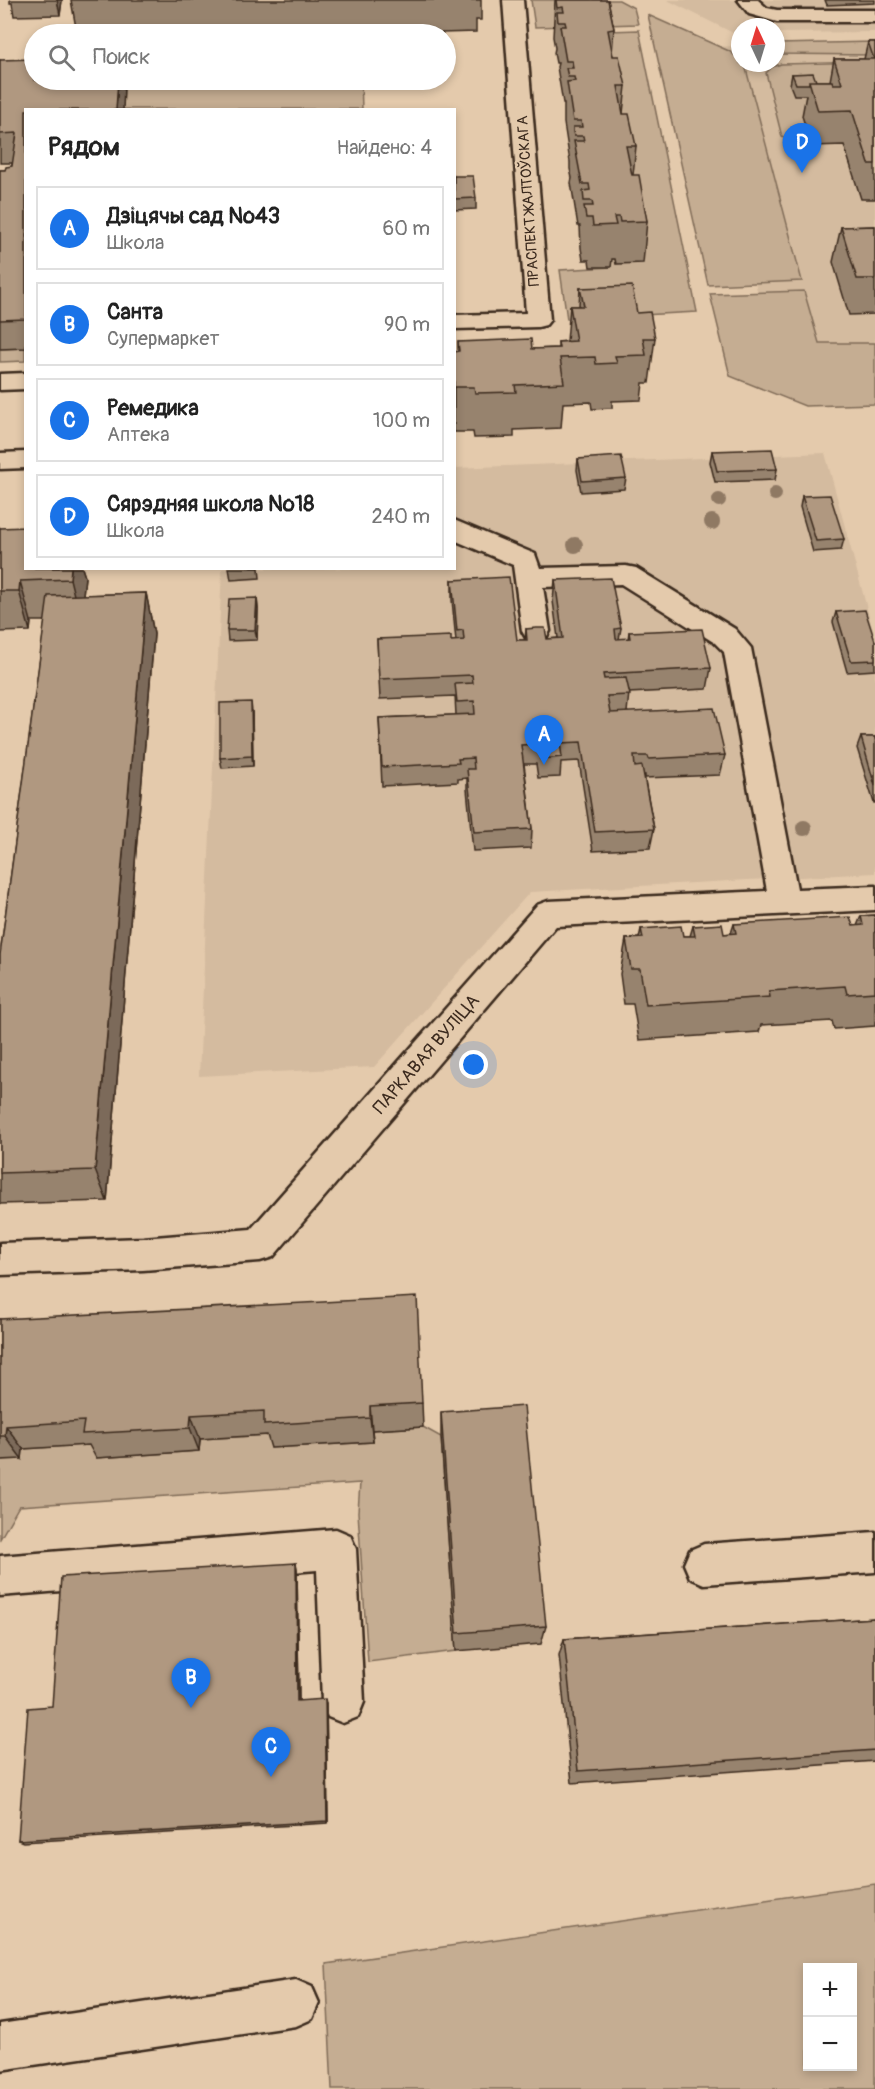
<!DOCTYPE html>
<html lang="ru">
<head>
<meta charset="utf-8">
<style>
  body { margin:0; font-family:Pangolin,sans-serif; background:#f6f6f6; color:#222 }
  .controls { position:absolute; right:18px; bottom:18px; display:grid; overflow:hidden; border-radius:0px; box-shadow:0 3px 9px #0003 }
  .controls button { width:54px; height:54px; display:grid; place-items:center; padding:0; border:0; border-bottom:2px solid #e0e0e0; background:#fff; color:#222; font:30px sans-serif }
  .compass { position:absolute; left:731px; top:18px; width:54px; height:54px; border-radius:50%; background:#fff; box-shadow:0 3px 9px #0003; rotate:356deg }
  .you { position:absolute; left:474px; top:1065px; width:21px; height:21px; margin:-15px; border:4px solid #fff; border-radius:50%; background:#1a73e8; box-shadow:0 0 0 9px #1a73e833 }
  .badge { display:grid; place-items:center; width:39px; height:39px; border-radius:50%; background:#1a73e8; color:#fff; font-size:20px; font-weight:700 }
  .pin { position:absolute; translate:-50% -50px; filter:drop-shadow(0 2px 3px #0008) }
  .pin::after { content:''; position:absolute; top:32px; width:21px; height:18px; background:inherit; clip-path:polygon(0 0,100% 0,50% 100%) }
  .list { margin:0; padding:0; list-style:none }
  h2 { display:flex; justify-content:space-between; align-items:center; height:78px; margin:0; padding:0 24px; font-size:26px }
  h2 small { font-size:20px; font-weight:400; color:#767676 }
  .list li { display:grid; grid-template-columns:39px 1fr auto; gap:18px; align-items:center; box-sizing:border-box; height:84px; margin:0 12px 12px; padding:0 12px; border:2px solid #e0e0e0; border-radius:0px }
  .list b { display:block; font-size:22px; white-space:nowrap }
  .list p { margin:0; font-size:20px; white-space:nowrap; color:#767676 }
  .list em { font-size:20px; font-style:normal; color:#767676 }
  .icon { flex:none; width:33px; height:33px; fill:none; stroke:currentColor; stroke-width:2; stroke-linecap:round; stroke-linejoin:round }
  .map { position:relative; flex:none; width:875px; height:2089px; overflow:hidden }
  .search { position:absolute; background:#fff; box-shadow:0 3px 9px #0003; left:24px; top:24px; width:432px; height:66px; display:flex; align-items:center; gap:15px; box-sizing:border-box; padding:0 21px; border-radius:33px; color:#767676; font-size:22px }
  .panel { position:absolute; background:#fff; box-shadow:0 3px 9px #0003; left:24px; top:108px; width:432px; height:462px; border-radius:0px }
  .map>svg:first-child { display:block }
</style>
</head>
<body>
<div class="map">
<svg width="875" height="2089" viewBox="0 0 875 2089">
  <rect width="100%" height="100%" fill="#e4caac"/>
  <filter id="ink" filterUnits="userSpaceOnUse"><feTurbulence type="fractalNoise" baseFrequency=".0167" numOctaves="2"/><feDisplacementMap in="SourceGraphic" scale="12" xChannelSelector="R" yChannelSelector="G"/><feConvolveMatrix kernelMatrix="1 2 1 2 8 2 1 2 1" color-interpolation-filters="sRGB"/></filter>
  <g filter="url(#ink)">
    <path fill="#d4bb9f" d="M667,0H875V32L776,33V27H740V34H735Z
      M875,42V404L805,406L782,396L701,53L708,47L740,46V63H776V44Z
      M825,453L875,638V873L530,892L374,1067L199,1076L222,569L454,568L455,468Z"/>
    <path fill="#c5ad92" stroke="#806c58" stroke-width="1.5" fill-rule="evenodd" d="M531,0H619L634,8L638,24L535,27Z
      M648,15L729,51L740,60V63L745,65L802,281L708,285Z
      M639,30L697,312L567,319L560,270L611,267L610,259H615L616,264L642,262L579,32Z
      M875,42V55L776,54V44Z
      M875,62L812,146H798L782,137L766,73L772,67L781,64Z
      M0,74L34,80H361L362,109H123L124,86L0,89Z
      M804,291L819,343H875V404L805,406L730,376L710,294Z
      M25,348V361L0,362V349Z
      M423,1427L441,1437L456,1651L368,1662L358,1512L360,1483L19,1506L0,1539V1460L21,1459L23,1449L97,1444V1458L199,1451L200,1439L271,1435V1448L373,1442L372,1430Z
      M875,1884V2089H332L326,1964ZM808,1968H852V2066H808Z"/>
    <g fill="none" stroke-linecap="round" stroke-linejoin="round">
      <defs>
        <path id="minor" d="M503,0H523L550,320L546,325L538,327L454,329V315L526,313Z
          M738,0H758L767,8L777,10H875V22H777L749,14Z
          M26,373V389L0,390V374Z
          M26,452V468L0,469V453Z
          M454,520L535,554L540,568L626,566L636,568L735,629L751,648L797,889L875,886V910L556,926L273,1257L260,1261L143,1270L0,1275V1243L143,1238L251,1229L537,905L548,901L767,891L724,652L715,643L621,584L543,587L550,631L546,638L536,641L526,638L522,631L513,565L454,540Z
          M336,1529L350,1535L356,1549L364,1702L358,1717L343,1723L328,1717L322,1702L317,1570L0,1596V1556Z
          M875,1532V1572L704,1584L690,1578L684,1564L690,1550L704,1544Z
          M296,1980L312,1987L319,2003L312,2019L296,2026L0,2070V2024Z"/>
      </defs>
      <use href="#minor" stroke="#3b2a1e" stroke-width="5"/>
      <use href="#minor" fill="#e4caac" fill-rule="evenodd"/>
    </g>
    <g fill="#8f7964">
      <circle cx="775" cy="494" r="7"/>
      <circle cx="719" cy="500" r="7"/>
      <circle cx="712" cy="522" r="8"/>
      <circle cx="575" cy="545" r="8"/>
      <circle cx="804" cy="828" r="8"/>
    </g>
    <path fill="#97836e" stroke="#3b2a1e" stroke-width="1.5" d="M10,0H62L60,15L14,16L12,3H10Z
      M71,0H481V20H476V32L404,34V30L358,32V34H302V33L276,34H79L78,28H76Z
      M555,0H608L614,29L612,53L613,56L626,86L623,113L636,146L633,175L647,221L643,263L616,264L615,259H612L611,267H590L589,260H583L581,248L580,226H578L571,183L572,178L570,169V162L564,123V103H563L557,67L558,63H556L554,53L555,48L553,37Z
      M825,0H875V3L827,5Z
      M868,42H875V199H861L844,145L812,146L802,116L806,95H794L790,85L792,74L816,81H830L834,59H864Z
      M0,60L34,80H123L124,86L26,110V348L0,349V170H5L12,166V163H0Z
      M454,176L476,198V209L454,210Z
      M875,226V314L849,315L833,262L841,227Z
      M580,288L637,313L655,338L649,383H643L641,400L612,401V408L592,409L591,402L563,403L561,428L514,430V437L474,438L473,432H454V352H458V342L532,349L558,348V342L567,341L570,306H579Z
      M712,451L777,469L775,480L715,482L710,462Z
      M578,459L626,478L624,489L581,492L577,470Z
      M802,496L844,539L841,550L813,552L800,507Z
      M0,528L26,568H82L85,577L83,595L146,593L154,634L107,1201L0,1204V955L45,621H31L30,631L0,632Z
      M229,568H259L260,578L231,580Z
      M452,580L517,640H525L526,629L547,639L558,638L553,601L555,580L621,628L619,639H628L629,632L711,668L707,689L629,693L627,712L725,755L720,775L645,778V775H644L654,829L650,848L593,851L579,761L561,762L560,777L538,778L536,764H524L532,829L531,848L473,851L467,789V778L458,779V782L382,786L379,718L456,715L455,696L380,699L377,639L456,641L452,600Z
      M257,598L258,609L257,640L228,641L227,630Z
      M836,612L875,641V670L847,672L833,622Z
      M252,712L253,766L222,768L220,758Z
      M861,737H875V803H874L857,748Z
      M875,915V1026L834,1029L832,1021L761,1025L759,1032L639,1040L633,1004H624L620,974L626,939L639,938L641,929L683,936H690L693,926L724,934L731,933L734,924L857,926L861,916Z
      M0,1319L422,1403L423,1427L372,1430L373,1442L271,1448L267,1435L200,1439L199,1451L96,1458L89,1445L23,1449L22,1459L0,1460Z
      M441,1412L546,1626L541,1644L456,1651L441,1437Z
      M296,1563L297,1569L299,1701L326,1703L328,1823L23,1842L18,1840L52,1706Z
      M875,1618V1761L572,1783L559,1655L564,1639Z"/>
    <path fill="#7b6a5a" stroke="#3b2a1e" stroke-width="1.5" d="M57,0H62L60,15Z
      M118,80H123L124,86L123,110H116Z
      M71,568H82L85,577L80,620L70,579Z
      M20,581L31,621L30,631L19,591Z
      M146,593L154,634L107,1201L95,1170Z
      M257,598L258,609L257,640L255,630Z
      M251,702L252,712L253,766L252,756Z
      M370,1406L373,1442L370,1418Z
      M191,1415L200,1439L199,1451L190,1428Z
      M6,1426L23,1449L22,1459L5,1436Z
      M296,1563L297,1569L299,1705L297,1701Z
      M325,1699L326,1703L328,1823L327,1821Z"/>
    <path fill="#b09880" stroke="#3b2a1e" stroke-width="1.5" d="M556,0H608L614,29L608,30L613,56H619L626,86H618L623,114H629L636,146H626L632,175H639L647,221L620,222L619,217H614L616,225L593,226L592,218H586L584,206H593L592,201H584L583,191L590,190L589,184H582L574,141H584L583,136H574L573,132V127H582L581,121H573L567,82L575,81L574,77H568L566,68H573L572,61H566L560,26H566L565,22H558L557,12H564L563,7L557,8Z
      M868,42H875V164H869L852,110L818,111L809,81H832L833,84H842L834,59H874Z
      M34,59V80H118L116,110H26V319L0,320V170H5L6,167L12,166L17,133L0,134V60Z
      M813,73L816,81H809V84H796L792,74Z
      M454,176H473L476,198L454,199Z
      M875,226V279H857L841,227Z
      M632,286L637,313L650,312L655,338H643L646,355L615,356L617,363L596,364L595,357L560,358L564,383L515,385L516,392L475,393L474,387H454V352L459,351L458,342L531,339L532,349L559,348L558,342L576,341L570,306H584L580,288Z
      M772,449L777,469L717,471L712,451Z
      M621,456L626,478L582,481L578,459Z
      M830,495L844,539L816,541L802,496Z
      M26,527V568H71L70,579L20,581L19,591H0V528Z
      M509,577L517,640H527L526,629L536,628H545L547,639L563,638L555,580L611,578L621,628L615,629L616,639L630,638L629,632L702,629L711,668L603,674L604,679L626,678L630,695L607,696L610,713L714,708L725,755L649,759L648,756H634L635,767L642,766L654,829L595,832L581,742L560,743L562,757L552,758L540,759L538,744L521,745L532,829L474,832L467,769H474L473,758L458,759L459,763L382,767L379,718L475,714L474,701L457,702L455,684L473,683L472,675L379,679L377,639L451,636V641L464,640L463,630L457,631L452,580Z
      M146,593L95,1170L0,1173V955L48,596Z
      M257,598L255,630H227L229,599Z
      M865,610L875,641V660L851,661L836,612Z
      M251,702L252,756L220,758V703Z
      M861,737H875V786Z
      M875,915V992L847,994L845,986L769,991L770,997L646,1005L640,969H631L626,939L643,938L641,929L681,926L683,936H695L693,926L722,924L724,934L736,933L734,924L850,917L853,926L863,925L861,916Z
      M417,1297L422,1403L370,1406V1418L264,1425V1411L191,1415L190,1428L82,1434L84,1421L6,1426L5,1436H0V1319Z
      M524,1406L546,1626L457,1633L441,1412Z
      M296,1563L297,1701L325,1699L327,1821L18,1840L28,1708L52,1706L61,1577Z
      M875,1618V1750L578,1771L564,1639Z"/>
  </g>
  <g text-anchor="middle" stroke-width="4.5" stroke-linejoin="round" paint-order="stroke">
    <g font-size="15" fill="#3b2a1e" stroke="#e4caac">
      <text transform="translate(528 201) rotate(-94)" y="5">ПРАСПЕКТ ЖАЛТОЎСКАГА</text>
    </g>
    <g font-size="18" fill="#3b2a1e" stroke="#e4caac">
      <text transform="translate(426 1054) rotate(-49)" y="6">ПАРКАВАЯ ВУЛІЦА</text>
    </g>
  </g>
</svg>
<div class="controls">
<button>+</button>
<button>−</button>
</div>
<svg class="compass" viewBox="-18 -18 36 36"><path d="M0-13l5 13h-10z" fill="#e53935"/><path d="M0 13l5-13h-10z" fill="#767676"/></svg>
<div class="you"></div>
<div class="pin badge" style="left:544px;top:765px">A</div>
<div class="pin badge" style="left:191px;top:1708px">B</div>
<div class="pin badge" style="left:271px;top:1777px">C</div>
<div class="pin badge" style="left:802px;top:173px">D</div>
<div class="search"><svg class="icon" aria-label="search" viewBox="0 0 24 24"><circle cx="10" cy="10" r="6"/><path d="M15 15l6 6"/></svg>Поиск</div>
<section class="panel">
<h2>Рядом<small>Найдено: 4</small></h2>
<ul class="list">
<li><span class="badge">A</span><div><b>Дзіцячы сад №43</b><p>Школа</p></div><em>60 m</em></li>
<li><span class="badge">B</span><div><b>Санта</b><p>Супермаркет</p></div><em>90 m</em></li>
<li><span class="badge">C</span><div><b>Ремедика</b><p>Аптека</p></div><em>100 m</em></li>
<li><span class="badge">D</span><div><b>Сярэдняя школа №18</b><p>Школа</p></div><em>240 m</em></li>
</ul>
</section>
</div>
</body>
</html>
